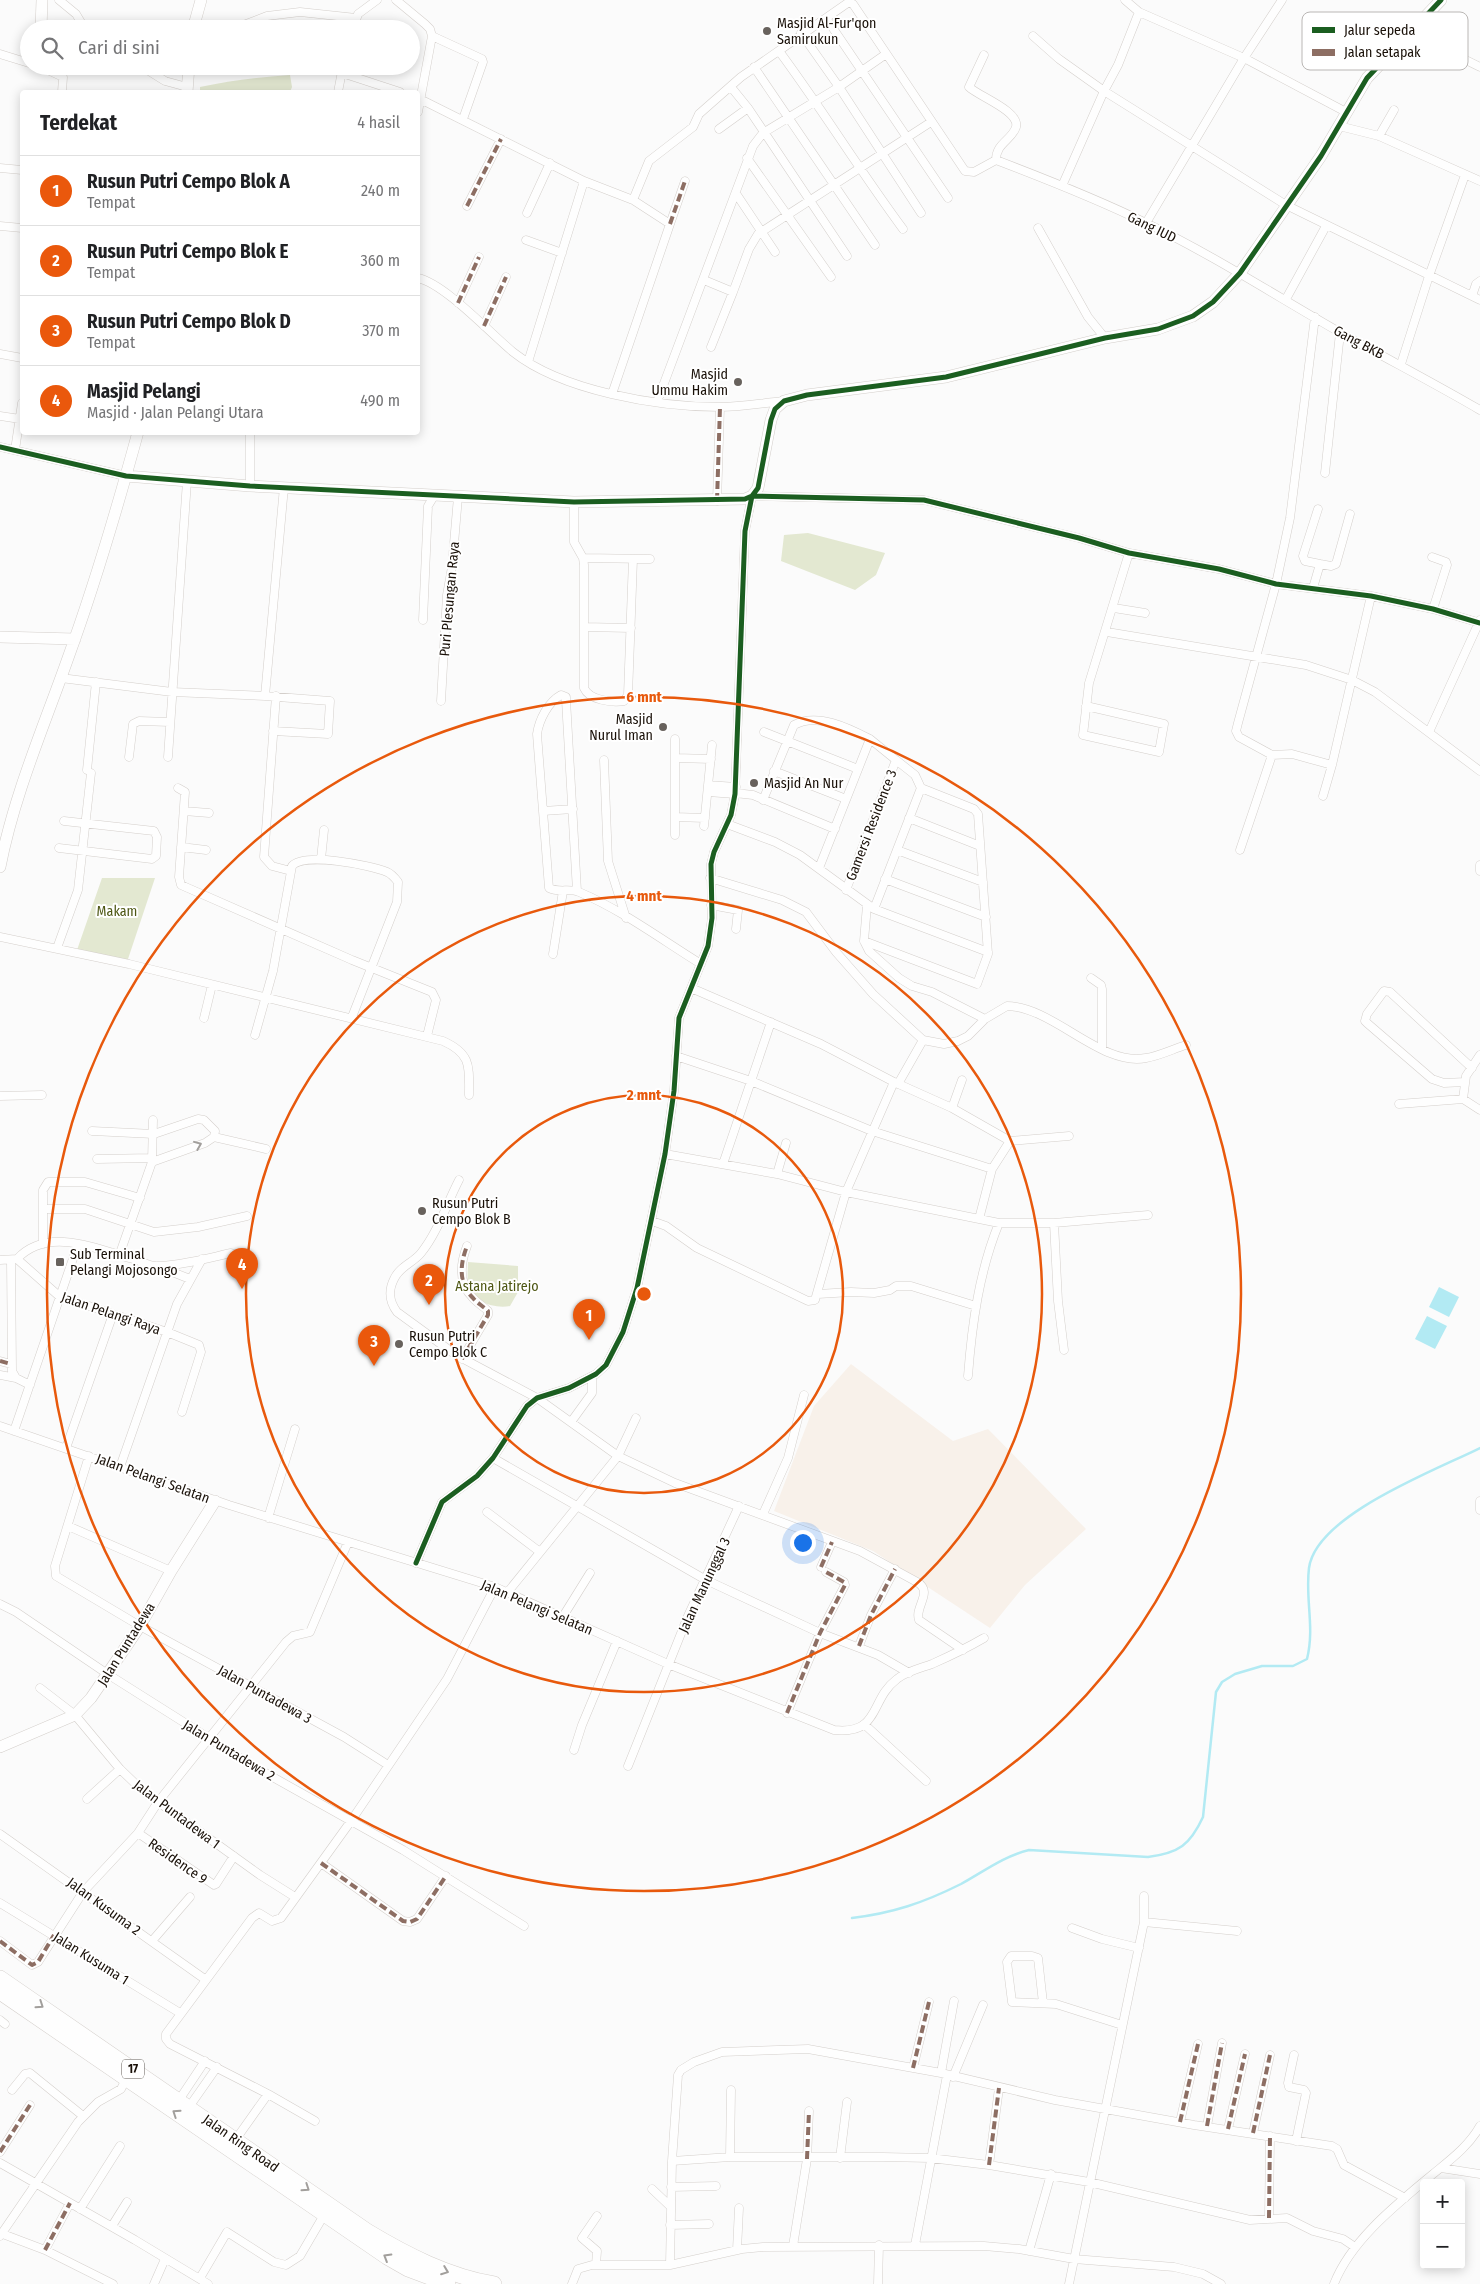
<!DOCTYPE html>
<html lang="id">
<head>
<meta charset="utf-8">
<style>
  body { margin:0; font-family:"Fira Sans Condensed",sans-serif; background:#f2f2f2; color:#202124 }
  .controls { position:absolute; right:15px; bottom:15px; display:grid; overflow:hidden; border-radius:5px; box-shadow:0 2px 12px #0003 }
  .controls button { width:45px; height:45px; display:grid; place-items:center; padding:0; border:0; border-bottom:1px solid #e0e0e0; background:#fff; color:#202124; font:25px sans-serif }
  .you { position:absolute; left:802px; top:1542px; width:18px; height:18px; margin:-12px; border:4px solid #fff; border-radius:50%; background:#1a73e8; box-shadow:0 0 0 8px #1a73e833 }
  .badge { display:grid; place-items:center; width:32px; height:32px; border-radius:50%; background:#ea580c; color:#fff; font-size:16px; font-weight:700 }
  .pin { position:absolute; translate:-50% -41px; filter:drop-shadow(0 1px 2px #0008) }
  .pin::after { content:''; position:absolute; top:26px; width:18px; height:15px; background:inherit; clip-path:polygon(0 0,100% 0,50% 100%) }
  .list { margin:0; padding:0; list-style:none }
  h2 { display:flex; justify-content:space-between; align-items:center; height:65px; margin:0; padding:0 20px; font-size:21px }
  h2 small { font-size:16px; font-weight:400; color:#757577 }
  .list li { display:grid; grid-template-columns:32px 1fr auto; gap:15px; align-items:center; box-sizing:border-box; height:70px; padding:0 20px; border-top:1px solid #e0e0e0 }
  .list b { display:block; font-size:19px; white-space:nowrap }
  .list p { margin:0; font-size:16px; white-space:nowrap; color:#757577 }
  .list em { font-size:16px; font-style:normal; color:#757577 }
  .icon { flex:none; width:28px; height:28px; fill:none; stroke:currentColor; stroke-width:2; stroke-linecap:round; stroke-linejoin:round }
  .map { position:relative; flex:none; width:1480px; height:2284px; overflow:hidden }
  .search { position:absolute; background:#fff; box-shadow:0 2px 12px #0003; left:20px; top:20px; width:400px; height:55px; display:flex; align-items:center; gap:12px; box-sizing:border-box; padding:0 18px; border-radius:28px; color:#757577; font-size:19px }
  .panel { position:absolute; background:#fff; box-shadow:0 2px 12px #0003; left:20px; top:90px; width:400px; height:345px; border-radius:5px }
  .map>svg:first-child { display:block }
</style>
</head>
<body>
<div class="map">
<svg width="1480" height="2284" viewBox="0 0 1480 2284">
  <rect width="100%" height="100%" fill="#fbfbfb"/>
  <path fill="#f8f1ea" d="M851,1364L953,1441L988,1429L1086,1529L1025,1585L990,1628L873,1551L774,1511L814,1406Z"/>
  <path fill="#e3e8d1" d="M290,75L292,87L290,92H200V87C230,81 259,77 290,75Z
    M808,533L885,553L876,575L855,590L781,561L784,535Z
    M102,878H155L127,962L77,950Z
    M468,1262L518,1266V1292L510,1306C494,1309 472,1302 468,1283C467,1276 468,1268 468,1262Z"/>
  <path fill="#b2eaf3" d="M1439,1287L1459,1297L1449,1317L1429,1307Z
    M1427,1316L1447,1326L1435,1349L1415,1339Z"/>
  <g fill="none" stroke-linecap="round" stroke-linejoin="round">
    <path stroke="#b2eaf3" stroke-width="2.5" d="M852,1918C893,1913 923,1903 961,1884C983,1872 1004,1856 1029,1850L1148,1857C1179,1853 1190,1845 1203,1817L1216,1692L1222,1682L1235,1674L1262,1666H1293L1307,1659C1315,1627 1305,1599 1309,1568C1316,1515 1436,1470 1480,1448"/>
    <defs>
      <path id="street" d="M59,0L76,14L85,29
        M396,0L425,24L430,29L432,36L418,112
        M1139,12L1244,58L1346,112
        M826,18L948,198
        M233,29L267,16L300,12L356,18
        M353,29L358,14L377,0
        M801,33L839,87L921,213
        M1411,33L1480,67
        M432,36L482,59L483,62L463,119
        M1033,36L1059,59L1104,91L1286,205L1480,300
        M779,51C822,109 860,171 903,229
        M0,54L29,63
        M984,55L969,87C978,96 1020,111 1016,127C1012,140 996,143 996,160
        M39,66L63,77L62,92
        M141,66L165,81L187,87
        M754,67L875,245
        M342,73L400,92
        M731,87L748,108L847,256
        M338,92L343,66
        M418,98L584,181L633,200L670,224L612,394
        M1339,126L1379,136L1480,181
        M719,129L748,108
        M1379,136L1394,110
        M747,158L831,277
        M996,160C1046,179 1097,199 1146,223C1213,255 1276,296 1341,333C1387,359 1434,383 1480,410
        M0,168L22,170
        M1062,186L1104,91L1118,65L1139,12L1125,0
        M737,195L775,252
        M633,200L649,161L693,127L699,114L741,77L849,2L853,4L965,171L974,172L996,160
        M467,206L501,139
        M527,213L550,163
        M1146,223L1244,58L1282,0
        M670,224L685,181
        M0,226L22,228
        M1038,228L1088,317L1105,338
        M526,240L562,253
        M418,278C445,284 490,333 513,352C562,391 658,407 719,407C741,407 762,403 784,401
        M704,280L733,292L749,249L758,234L931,122
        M1472,296L1476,284L1480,281
        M1286,299L1326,226
        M458,303L479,257
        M1315,317L1290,518L1276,584L1238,723L1236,731L1239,737L1272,755L1292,754L1332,765L1371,596
        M484,326L506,277
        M711,347L733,292
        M0,354L22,358
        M528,362L584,181
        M1401,364L1429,276L1465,175
        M657,402L753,146L763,133L839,87L886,54
        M0,416L20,419
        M0,447L126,476
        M15,450L22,403
        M1325,473L1340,333
        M250,486V432
        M717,501L720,407
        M574,502V542L583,558L584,565V688C589,700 612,703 624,701L628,695L633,559
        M1318,509L1303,556L1305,561L1320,564
        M1432,557L1446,562L1447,565L1433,609
        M583,558L650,559
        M1313,588L1320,564L1331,566L1336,564L1350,514
        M1114,608L1145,613
        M423,620L428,506L434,496
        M584,627L631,628
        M1107,632L1306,665L1352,680L1375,692L1480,771
        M61,678L172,692L265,696L330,701L328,734L273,731
        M265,696L284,487
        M276,696L264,857L272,866L291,871
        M441,701L447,595L452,567L458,497
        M1086,706L1164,724L1159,752L1083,735L1089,683L1129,553
        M764,732L858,769
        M1429,732L1480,620
        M675,739V835
        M129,757L133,724L139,721L170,722
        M168,757L187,481
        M676,758L711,759
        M604,760L608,861L626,918
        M87,770L96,682
        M774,771L846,799
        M708,785L736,787
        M178,788L185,792L179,877L181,885L352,960L432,992L436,1000L427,1036
        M708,792L735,794
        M735,793L753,795L835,829
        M1323,796L1332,765
        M763,800L794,725C817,712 849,728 870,739L819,868
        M184,811L209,813
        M543,811L573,809
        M675,817L705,818
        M909,818L980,846
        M727,824L775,842L800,855L874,909L988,952
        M704,826L712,745
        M181,847L206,850
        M59,848L152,859L156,856L157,837L154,831L64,821
        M897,850L983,882
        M1240,850L1272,755
        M321,859L324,830
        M1480,865V871
        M710,878L782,900L806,912L836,952L873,994L923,1040L944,1044L958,1041L968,1036L985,1019L1007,1006C1054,1007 1101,1067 1146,1058C1159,1056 1173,1049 1186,1045
        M885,879L986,917
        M846,890L896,760L870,739
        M577,891L566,700V697L561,695C548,702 539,720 537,734L549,888C558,893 570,888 579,892C622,910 662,940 701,964
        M711,905L738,910L736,929
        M867,905L864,941L869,951L899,978L912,986L932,992L985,1019
        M874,909L921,788L915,775L896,760
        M0,937L129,964L443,1041C472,1054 469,1067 469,1095
        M864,941L977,984L988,954L978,814L974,809L921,788
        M57,948L78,890L91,773
        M553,954L563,891
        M1091,978L1101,985L1102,989V1048
        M691,988L821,1044L894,1082L952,1108L1010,1141L992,1169L979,1219
        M204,1018L212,985
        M255,1035L273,971L292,866C304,852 370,865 387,872C392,874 395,878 398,882L397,902L352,1017
        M676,1056L751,1081L872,1131L992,1169
        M1465,1082L1444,1083L1432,1079L1367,1023L1365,1021L1367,1014L1384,991L1390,992L1472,1068
        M898,1084L923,1040
        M0,1096L42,1095
        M1463,1099L1466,1076L1480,1055
        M1399,1104L1463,1099L1480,1110
        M952,1108L962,1080
        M92,1131L154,1134L198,1119L204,1120L215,1131L214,1137L205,1143L152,1162
        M214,1137L266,1149
        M1010,1141L1069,1136
        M665,1154L777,1174L846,1192L999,1223H1054L1148,1215
        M97,1159L152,1158
        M723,1164L771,1022
        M777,1174L786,1143
        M459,1180C447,1203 438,1232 421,1253C413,1263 400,1266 394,1279C388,1291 389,1301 397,1312L456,1355L537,1398L618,1456L675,1483L860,1551L917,1582C934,1592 914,1607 919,1620L963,1650
        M43,1209H85L154,1232L198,1227L247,1216
        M652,1221L666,1226L697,1248L808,1301L815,1300L846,1192L894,1082
        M1054,1223L1058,1301L1064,1350
        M43,1244V1190L48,1182H85L140,1198
        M119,1256L152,1162L153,1120
        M17,1259C48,1226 97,1249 133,1259C140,1261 148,1265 155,1266C180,1266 208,1258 231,1253L238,1255L247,1267
        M0,1260L17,1259L59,1296L167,1332L199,1345L201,1352L182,1412
        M11,1260L12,1371L16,1378L30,1385
        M157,1266L190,1279
        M818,1294L851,1292L874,1293L890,1290L896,1286H911L976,1306
        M462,1359L488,1315V1311C483,1306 477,1303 473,1298C458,1283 460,1264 467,1246
        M0,1361L11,1364
        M0,1375L16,1378
        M968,1376C972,1324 979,1272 999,1223
        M571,1422L592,1393V1377
        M0,1426L229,1505L495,1587L668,1664L834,1730C881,1735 869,1700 897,1679C907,1671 921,1668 932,1664C950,1656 967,1648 984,1638
        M14,1431L78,1244
        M66,1448L113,1314
        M89,1456L55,1566L56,1576L140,1626L344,1737L388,1765
        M493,1458L706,1580L820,1633L878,1655L909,1673
        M120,1467L177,1304L202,1259
        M1480,1501V1510
        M487,1512L540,1552
        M763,1514L788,1458L804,1395
        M268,1518L295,1429
        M68,1526L171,1571
        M416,1563L442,1502L477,1476L493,1458L527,1406L537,1398L569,1388L596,1374L606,1365L623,1332L637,1288L665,1154L674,1091L679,1018L708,946L712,918L711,864L714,852L731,815L735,794L745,531L752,496L924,500L1079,538L1129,553L1219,569L1276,584L1371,596L1433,609L1480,623
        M821,1567L832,1542
        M507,1593L618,1456L636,1418
        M0,1604L16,1612L109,1675L253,1766L403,1850L524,1926
        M562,1618L590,1573
        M859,1646L871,1615L895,1569
        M40,1688L75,1715L120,1769L143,1791L260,1875L295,1897
        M787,1713L820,1633L845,1585L844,1582L826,1572
        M864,1724L926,1781
        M574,1750L582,1725L617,1641
        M628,1766L688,1616L739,1506
        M87,1799L120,1769
        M138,1833L214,1885L216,1884L234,1856
        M0,1834L206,1980
        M321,1863L403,1921L410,1922L417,1919L446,1876
        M0,1903L180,2013
        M1144,1922L1237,1931
        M1072,1928L1102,1939L1139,1948
        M0,1941L32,1965L38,1962L83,1892L138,1833L158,1802L286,1642L293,1636L310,1632L348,1542
        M152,1941L190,1897
        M1043,2003L1038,1958L1032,1956H1011L1007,1962L1012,2002L1056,2004L1122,2025
        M0,2020L5,2024
        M1294,2055L1288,2083L1289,2087L1304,2090L1306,2093L1296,2141
        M913,2068L929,2002
        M941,2073L954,2001
        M953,2077L983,2005
        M12,2090L25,2074L30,2073L83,2116
        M179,2100L205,2061
        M189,2107L217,2067
        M315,2121L268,2094L170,2044L166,2039V2034L252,1918L259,1913L272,1921L281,1918L351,1821L447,1679L495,1587
        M1180,2122L1198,2044
        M1207,2126L1222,2043
        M1228,2129L1245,2054
        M1253,2133L1270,2055
        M236,2139L268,2094
        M0,2152L30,2105
        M730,2157L731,2090
        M840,2158L847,2102
        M672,2161L730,2157H883L930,2158L989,2165L1089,2182L1250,2220L1287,2218L1313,2231L1343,2239L1355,2247
        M0,2163L135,2240L208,2284
        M989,2165L999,2088
        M1441,2168L1480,2174
        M671,2187L716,2186
        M652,2189L671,2207
        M80,2209L120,2146
        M1269,2218L1270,2136
        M670,2225L709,2224
        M112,2226L127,2202
        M0,2233L45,2250L113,2284
        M0,2236L78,2122L98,2102L121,2089L126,2079
        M915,2245L947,2075
        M793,2246L807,2159L809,2111
        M45,2250L70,2203
        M737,2250L739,2208
        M1029,2251L1051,2174
        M596,2265L597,2251L582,2238L597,2216
        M670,2265L672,2161L678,2075L681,2070L694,2062L722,2052L808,2049L941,2073L1055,2100L1194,2125L1332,2146L1337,2149L1344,2165L1405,2198
        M200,2278L227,2232L274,2262L286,2265L300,2256L324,2215
        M154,2284L165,2259
        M572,2284L578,2269L592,2265H670L742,2249L763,2247L984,2246L1019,2249L1074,2259L1174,2267L1203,2274L1221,2284
        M878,2284L879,2245
        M1069,2284L1144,1922V1896
        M1334,2284C1351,2240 1397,2204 1433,2174C1450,2160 1469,2146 1480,2126"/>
      <path id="secondary" d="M41,29L42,0
        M193,29L201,0
        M187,92L189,66
        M126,476L250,486L574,502L745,499L752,496L758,488L771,420L775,409L784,401L807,395L946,377L1105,338L1158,329L1193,316L1213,302L1240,273L1321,156L1367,78L1441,0
        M0,637L75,639
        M0,867C14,795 44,726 68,658C95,584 117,509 138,432
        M0,1747L75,1715L91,1698L140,1626L171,1571L215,1501"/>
      <path id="highway" d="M0,1978L367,2231C407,2255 448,2276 494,2284
        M0,1992L387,2257L408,2269L448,2284"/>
    </defs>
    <use href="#street" stroke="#d4cfcb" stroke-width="9"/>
    <use href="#secondary" stroke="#d4cfcb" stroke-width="12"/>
    <use href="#highway" stroke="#d4cfcb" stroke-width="16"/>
    <use href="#street" stroke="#fefefe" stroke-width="8"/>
    <use href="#secondary" stroke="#fefefe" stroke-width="11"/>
    <use href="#highway" stroke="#fefefe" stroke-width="15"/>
    <path stroke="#8d6e63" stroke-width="4" stroke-dasharray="8 4" stroke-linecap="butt" d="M467,206L501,139
      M670,224L685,181
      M458,303L479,257
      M484,326L506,277
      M717,501L720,407
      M462,1359L488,1315V1311C483,1306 477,1303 473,1298C458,1283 460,1264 467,1246
      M0,1361L11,1364
      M821,1567L832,1542
      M859,1646L871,1615L895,1569
      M787,1713L820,1633L845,1585L844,1582L826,1572
      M321,1863L403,1921L410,1922L417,1919L446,1876
      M0,1941L32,1965L38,1962L54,1935
      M913,2068L929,2002
      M1180,2122L1198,2044
      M1207,2126L1222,2043
      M1228,2129L1245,2054
      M1253,2133L1270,2055
      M0,2152L30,2105
      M807,2159L809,2111
      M989,2165L999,2088
      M1269,2218L1270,2136
      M45,2250L70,2203"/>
    <defs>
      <path id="cycleway" d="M0,447L126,476L250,486L574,502L745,499L752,496L758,488L771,420L775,409L784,401L807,395L946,377L1105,338L1158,329L1193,316L1213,302L1240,273L1321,156L1367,78L1441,0
        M416,1563L442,1502L477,1476L493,1458L527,1406L537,1398L569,1388L596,1374L606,1365L623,1332L637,1288L665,1154L674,1091L679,1018L708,946L712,918L711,864L714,852L731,815L735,794L745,531L752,496L924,500L1079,538L1129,553L1219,569L1276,584L1371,596L1433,609L1480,623"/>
    </defs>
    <use href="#cycleway" stroke="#fff" stroke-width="8"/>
    <use href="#cycleway" stroke="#1b5e20" stroke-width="5"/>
  </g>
  <defs><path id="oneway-chevron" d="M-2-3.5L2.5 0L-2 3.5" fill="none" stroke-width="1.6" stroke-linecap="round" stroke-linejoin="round" transform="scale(1.25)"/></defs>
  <g stroke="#a29f9c">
    <use href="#oneway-chevron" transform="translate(198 1145) rotate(-22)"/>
    <use href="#oneway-chevron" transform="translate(40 2005) rotate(34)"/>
    <use href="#oneway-chevron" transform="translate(176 2113) rotate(-146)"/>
    <use href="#oneway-chevron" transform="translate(306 2188) rotate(34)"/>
    <use href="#oneway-chevron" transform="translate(387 2257) rotate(-149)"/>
    <use href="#oneway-chevron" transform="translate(445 2271) rotate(21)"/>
  </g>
  <g fill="none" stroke="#e8590c" stroke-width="2.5">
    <circle cx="644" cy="1294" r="199"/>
    <circle cx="644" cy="1294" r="398"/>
    <circle cx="644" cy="1294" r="597"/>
  </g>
  <g fill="#68625d" stroke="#fff" stroke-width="2">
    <circle cx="767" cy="31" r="5"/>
    <circle cx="738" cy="382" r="5"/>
    <circle cx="663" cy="727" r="5"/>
    <circle cx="754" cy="783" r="5"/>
    <circle cx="422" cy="1211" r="5"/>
    <rect x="55" y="1257" width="10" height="10" rx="2.5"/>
    <circle cx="399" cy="1344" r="5"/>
  </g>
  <g text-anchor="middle" stroke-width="4" stroke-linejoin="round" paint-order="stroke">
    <rect fill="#fff" stroke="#5e5852" stroke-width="1" x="122" y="2059.5" width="22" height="19" rx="4"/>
    <g font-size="12" font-weight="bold" fill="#191008">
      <text x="133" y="2073">17</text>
    </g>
    <g font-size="14" fill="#191008" stroke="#fff" text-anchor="start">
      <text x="777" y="28">Masjid Al-Fur'qon<tspan x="777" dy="16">Samirukun</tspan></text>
      <text x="728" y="379" text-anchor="end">Masjid<tspan x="728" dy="16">Ummu Hakim</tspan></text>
      <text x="653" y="724" text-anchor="end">Masjid<tspan x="653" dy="16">Nurul Iman</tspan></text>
      <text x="764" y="788">Masjid An Nur</text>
      <text x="432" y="1208">Rusun Putri<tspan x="432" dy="16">Cempo Blok B</tspan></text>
      <text x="70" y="1259">Sub Terminal<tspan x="70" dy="16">Pelangi Mojosongo</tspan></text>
      <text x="409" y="1341">Rusun Putri<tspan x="409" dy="16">Cempo Blok C</tspan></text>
    </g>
    <g font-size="14" fill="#191008" stroke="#fff">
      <text transform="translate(1152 227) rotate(26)" y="5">Gang IUD</text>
      <text transform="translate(1359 342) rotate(28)" y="5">Gang BKB</text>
      <text transform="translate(449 599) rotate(-85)" y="5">Puri Plesungan Raya</text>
      <text transform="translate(871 825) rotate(-69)" y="5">Gamersi Residence 3</text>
      <text transform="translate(111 1313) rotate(19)" y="5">Jalan Pelangi Raya</text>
      <text transform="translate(153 1478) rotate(20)" y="5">Jalan Pelangi Selatan</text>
      <text transform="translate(704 1585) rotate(-65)" y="5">Jalan Manunggal 3</text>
      <text transform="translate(537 1607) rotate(23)" y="5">Jalan Pelangi Selatan</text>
      <text transform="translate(126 1644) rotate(-58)" y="5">Jalan Puntadewa</text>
      <text transform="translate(265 1694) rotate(29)" y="5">Jalan Puntadewa 3</text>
      <text transform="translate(229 1750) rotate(31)" y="5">Jalan Puntadewa 2</text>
      <text transform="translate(177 1814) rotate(37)" y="5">Jalan Puntadewa 1</text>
      <text transform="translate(178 1861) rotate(35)" y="5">Residence 9</text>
      <text transform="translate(104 1906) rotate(36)" y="5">Jalan Kusuma 2</text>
      <text transform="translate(91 1958) rotate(32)" y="5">Jalan Kusuma 1</text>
      <text transform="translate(241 2143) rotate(35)" y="5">Jalan Ring Road</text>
    </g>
    <g font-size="14" fill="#4e5714" stroke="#fff">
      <text x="117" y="916">Makam</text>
      <text x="497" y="1291">Astana Jatirejo</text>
    </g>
  </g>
  <rect x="1302" y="12" width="166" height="58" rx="8" fill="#fff" stroke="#bab7b5" stroke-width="1"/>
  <rect x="1312" y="27" width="23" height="6" fill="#1b5e20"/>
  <rect x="1312" y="49" width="23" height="7" fill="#8d6e63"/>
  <g font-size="14" fill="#191008">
    <text x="1344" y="35">Jalur sepeda</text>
    <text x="1344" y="57">Jalan setapak</text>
  </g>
  <circle cx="644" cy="1294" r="8" fill="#e8590c" stroke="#fff" stroke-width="2.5"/>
  <g font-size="15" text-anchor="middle" font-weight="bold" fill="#e8590c" stroke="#fff" stroke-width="4" stroke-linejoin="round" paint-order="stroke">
    <text x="644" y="702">6 mnt</text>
    <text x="644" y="901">4 mnt</text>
    <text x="644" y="1100">2 mnt</text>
  </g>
</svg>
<div class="controls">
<button>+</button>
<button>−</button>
</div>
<div class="you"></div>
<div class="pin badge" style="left:589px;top:1340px">1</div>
<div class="pin badge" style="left:429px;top:1305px">2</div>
<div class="pin badge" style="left:374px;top:1366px">3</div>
<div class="pin badge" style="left:242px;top:1289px">4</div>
<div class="search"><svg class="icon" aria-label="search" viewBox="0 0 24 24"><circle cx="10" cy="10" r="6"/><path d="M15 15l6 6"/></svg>Cari di sini</div>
<section class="panel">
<h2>Terdekat<small>4 hasil</small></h2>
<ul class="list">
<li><span class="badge">1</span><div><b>Rusun Putri Cempo Blok A</b><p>Tempat</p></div><em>240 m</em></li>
<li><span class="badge">2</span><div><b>Rusun Putri Cempo Blok E</b><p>Tempat</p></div><em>360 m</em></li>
<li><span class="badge">3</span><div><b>Rusun Putri Cempo Blok D</b><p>Tempat</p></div><em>370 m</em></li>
<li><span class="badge">4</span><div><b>Masjid Pelangi</b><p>Masjid · Jalan Pelangi Utara</p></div><em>490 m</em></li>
</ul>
</section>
</div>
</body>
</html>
